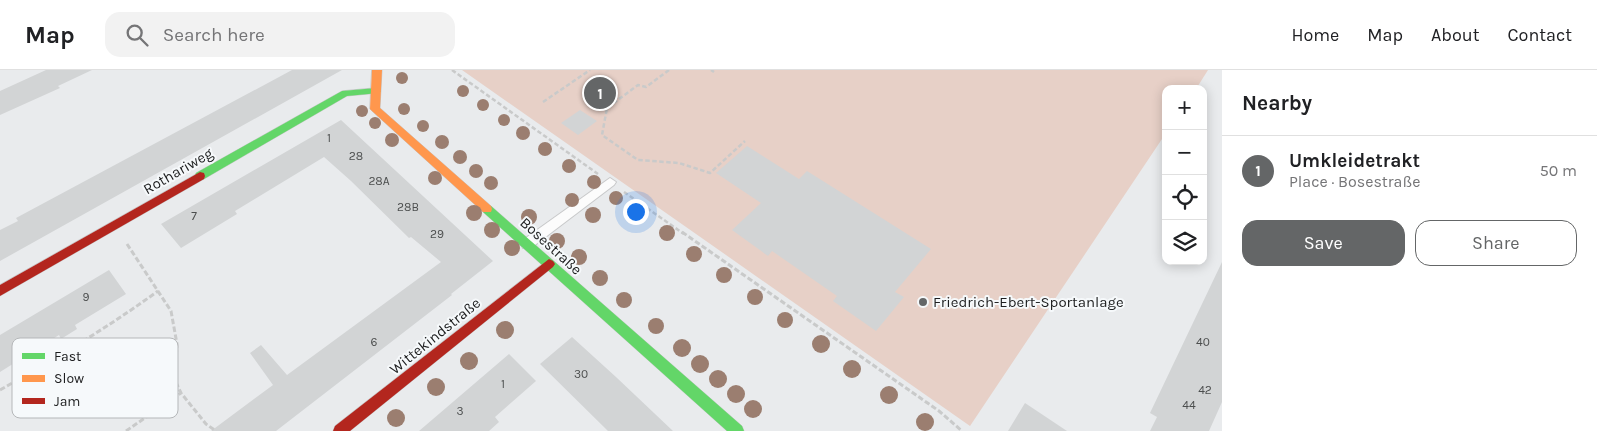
<!DOCTYPE html>
<html lang="en">
<head>
<meta charset="utf-8">
<style>
  body { margin:0; font-family:Karla,sans-serif; background:#f2f2f2; color:#202124 }
  .controls { position:absolute; right:15px; top:15px; display:grid; overflow:hidden; border-radius:10px; box-shadow:0 2px 12px #0003 }
  .controls button { width:45px; height:45px; display:grid; place-items:center; padding:0; border:0; border-bottom:1px solid #e0e0e0; background:#fff; color:#202124; font:25px sans-serif }
  .you { position:absolute; left:635px; top:141px; width:18px; height:18px; margin:-12px; border:4px solid #fff; border-radius:50%; background:#1a73e8; box-shadow:0 0 0 8px #1a73e833 }
  .badge { display:grid; place-items:center; width:32px; height:32px; border-radius:50%; background:#646667; color:#fff; font-size:16px; font-weight:700 }
  .pin { position:absolute; translate:-50% -50%; border:2px solid #fff; box-shadow:0 1px 5px #0006 }
  .list { margin:0; padding:0; list-style:none }
  h2 { display:flex; justify-content:space-between; align-items:center; height:65px; margin:0; padding:0 20px; font-size:21px }
  h2 small { font-size:16px; font-weight:400; color:#757577 }
  .list li { display:grid; grid-template-columns:32px 1fr auto; gap:15px; align-items:center; box-sizing:border-box; height:70px; padding:0 20px; border-top:1px solid #e0e0e0 }
  .list b { display:block; font-size:19px; white-space:nowrap }
  .list p { margin:0; font-size:16px; white-space:nowrap; color:#757577 }
  .list em { font-size:16px; font-style:normal; color:#757577 }
  .actions { display:flex; gap:10px; padding:15px 20px }
  .actions a { flex:1; padding:11px 0; border:1px solid #646667; border-radius:15px; text-align:center; font-size:18px; color:#646667 }
  .actions .main { background:#646667; color:#fff }
  .icon { flex:none; width:28px; height:28px; fill:none; stroke:currentColor; stroke-width:2; stroke-linecap:round; stroke-linejoin:round }
  .map { position:relative; flex:none; width:1222px; height:361px; overflow:hidden }
  header { display:flex; align-items:center; gap:30px; box-sizing:border-box; height:70px; padding:0 25px; background:#fff; border-bottom:1px solid #e0e0e0 }
  header strong { font-size:24px }
  nav { display:flex; gap:28px; margin-inline-start:auto; font-size:18px }
  .search { width:350px; height:45px; background:#f2f2f2; display:flex; align-items:center; gap:12px; box-sizing:border-box; padding:0 18px; border-radius:15px; color:#757577; font-size:19px }
  main { display:flex }
  aside { flex:1; background:#fff }
  .map>svg:first-child { display:block }
</style>
</head>
<body>
<header>
<strong>Map</strong>
<div class="search"><svg class="icon" aria-label="search" viewBox="0 0 24 24"><circle cx="10" cy="10" r="6"/><path d="M15 15l6 6"/></svg>Search here</div>
<nav><a>Home</a><a>Map</a><a>About</a><a>Contact</a></nav>
</header>
<main>
<div class="map">
<svg width="1222" height="361" viewBox="0 0 1222 361">
  <rect width="100%" height="100%" fill="#e9ebed"/>
  <path fill="#e7d0c7" d="M462,0H1208L1196,19H1166V63L970,356Z"/>
  <path fill="#d2d4d5" d="M46,0H92L58,16L60,18L0,45V21Z
    M292,0H342L0,191V160L18,151L16,148Z
    M580,40L597,51L578,65L561,53Z
    M341,50L493,191L451,224L452,225L276,361H211L273,315L250,283L261,275L287,305L441,192L411,167L409,168L351,111L324,87L235,141L237,144L181,178L161,154Z
    M747,76L799,109L807,101L931,179L895,222L904,227L876,261L833,231L837,226L772,181L768,186L732,160L761,133L716,103Z
    M1222,192V332L1209,361H1150L1157,347L1150,343Z
    M109,200L126,224L75,255L77,259L61,269L59,265L0,302V265Z
    M572,267L616,307L673,361H608L540,294Z
    M509,284L536,311L495,347L499,352L489,361H419Z
    M1025,333L1067,361H1008Z"/>
  <g fill="none" stroke-linecap="round" stroke-linejoin="round">
    <defs>
      <path id="lane" d="M610,108L616,112L614,115L531,178H523L521,174L523,170Z"/>
      <path id="fast" d="M376,18L381,21L379,23L347,26L204,109L200,110L195,106L196,103L342,21Z
        M487,135L491,136L742,356L744,361H727L483,142L482,139Z"/>
      <path id="slow" d="M372,0H382L380,38L491,136L492,139L491,142H483L372,41L370,39Z"/>
      <path id="jam" d="M200,102L204,103L205,106L204,109L0,226V215Z
        M549,189L553,191L555,194L553,197L350,361H333L335,356Z"/>
    </defs>
    <use href="#lane" stroke="#c8c9ca" stroke-width="2"/>
    <use href="#fast" stroke="#c8c9ca" stroke-width="1"/>
    <use href="#slow" stroke="#c8c9ca" stroke-width="1"/>
    <use href="#jam" stroke="#c8c9ca" stroke-width="1"/>
    <path stroke="#c9caca" stroke-width="2.5" stroke-dasharray="4.5 2.5" stroke-linecap="butt" d="M452,0L598,104
      M669,0L646,17L638,15L607,38L602,65L638,90L679,93L710,103L745,71
      M711,0L714,2
      M543,32L590,0
      M624,122L684,164"/>
    <path stroke="#c9caca" stroke-width="3" stroke-dasharray="5.5 2.5" stroke-linecap="butt" d="M682,162L939,341L962,361
      M127,174L171,241L177,274L175,310L181,323L206,354L216,361
      M0,320C55,289 107,258 158,221
      M126,361L181,323"/>
    <use href="#lane" fill="#fcfcfc" fill-rule="evenodd"/>
    <use href="#fast" fill="#63d668" fill-rule="evenodd"/>
    <use href="#slow" fill="#ff974d" fill-rule="evenodd"/>
    <use href="#jam" fill="#b3261e" fill-rule="evenodd"/>
  </g>
  <g fill="#9b7e70">
    <circle cx="402" cy="8" r="6"/>
    <circle cx="463" cy="21" r="6"/>
    <circle cx="483" cy="35" r="6"/>
    <circle cx="404" cy="39" r="6"/>
    <circle cx="362" cy="41" r="6"/>
    <circle cx="504" cy="50" r="6"/>
    <circle cx="375" cy="53" r="6"/>
    <circle cx="423" cy="56" r="6"/>
    <circle cx="523" cy="63" r="7"/>
    <circle cx="392" cy="70" r="7"/>
    <circle cx="442" cy="72" r="7"/>
    <circle cx="545" cy="79" r="7"/>
    <circle cx="460" cy="87" r="7"/>
    <circle cx="569" cy="96" r="7"/>
    <circle cx="476" cy="101" r="7"/>
    <circle cx="435" cy="108" r="7"/>
    <circle cx="594" cy="112" r="7"/>
    <circle cx="491" cy="113" r="7"/>
    <circle cx="616" cy="128" r="7"/>
    <circle cx="572" cy="130" r="7"/>
    <circle cx="638" cy="142" r="8"/>
    <circle cx="474" cy="143" r="8"/>
    <circle cx="593" cy="145" r="8"/>
    <circle cx="529" cy="147" r="8"/>
    <circle cx="492" cy="160" r="8"/>
    <circle cx="667" cy="163" r="8"/>
    <circle cx="557" cy="171" r="8"/>
    <circle cx="512" cy="178" r="8"/>
    <circle cx="694" cy="184" r="8"/>
    <circle cx="579" cy="187" r="8"/>
    <circle cx="724" cy="205" r="8"/>
    <circle cx="600" cy="208" r="8"/>
    <circle cx="755" cy="227" r="8"/>
    <circle cx="624" cy="230" r="8"/>
    <circle cx="785" cy="250" r="8"/>
    <circle cx="656" cy="256" r="8"/>
    <circle cx="505" cy="260" r="9"/>
    <circle cx="821" cy="274" r="9"/>
    <circle cx="682" cy="278" r="9"/>
    <circle cx="469" cy="291" r="9"/>
    <circle cx="700" cy="294" r="9"/>
    <circle cx="852" cy="299" r="9"/>
    <circle cx="718" cy="309" r="9"/>
    <circle cx="436" cy="317" r="9"/>
    <circle cx="736" cy="324" r="9"/>
    <circle cx="889" cy="325" r="9"/>
    <circle cx="753" cy="339" r="9"/>
    <circle cx="396" cy="348" r="9"/>
    <circle cx="925" cy="352" r="9"/>
  </g>
  <circle fill="#646667" stroke="#f6f9fb" stroke-width="2" cx="923" cy="232" r="5"/>
  <g text-anchor="middle" stroke-width="4" stroke-linejoin="round" paint-order="stroke">
    <g font-size="12" fill="#4c4e4e">
      <text x="329" y="72">1</text>
      <text x="356" y="90">28</text>
      <text x="379" y="115">28A</text>
      <text x="408" y="141">28B</text>
      <text x="194" y="150">7</text>
      <text x="437" y="168">29</text>
      <text x="86" y="231">9</text>
      <text x="374" y="276">6</text>
      <text x="1203" y="276">40</text>
      <text x="581" y="308">30</text>
      <text x="503" y="318">1</text>
      <text x="1205" y="324">42</text>
      <text x="1189" y="339">44</text>
      <text x="460" y="345">3</text>
    </g>
    <g font-size="15" fill="#1d1e1f" stroke="#f6f9fb">
      <text transform="translate(178 101) rotate(-30)" y="5">Rothariweg</text>
      <text transform="translate(551 176) rotate(42)" y="5">Bosestraße</text>
      <text transform="translate(435 266) rotate(-39)" y="5">Wittekindstraße</text>
    </g>
    <g font-size="15" fill="#1d1e1f" stroke="#f6f9fb" text-anchor="start">
      <text x="933" y="237">Friedrich-Ebert-Sportanlage</text>
    </g>
  </g>
  <rect x="12" y="268" width="166" height="80" rx="8" fill="#f6f9fb" stroke="#b5b7b9" stroke-width="1"/>
  <rect x="22" y="283" width="23" height="6" fill="#63d668"/>
  <rect x="22" y="305" width="23" height="7" fill="#ff974d"/>
  <rect x="22" y="328" width="23" height="6" fill="#b3261e"/>
  <g font-size="14" fill="#1d1e1f">
    <text x="54" y="291">Fast</text>
    <text x="54" y="313">Slow</text>
    <text x="54" y="336">Jam</text>
  </g>
</svg>
<div class="controls">
<button>+</button>
<button>−</button>
<button><svg class="icon" aria-label="locate" viewBox="0 0 24 24"><circle cx="12" cy="12" r="6"/><path d="M12 2v4M12 18v4M2 12h4M18 12h4"/></svg></button>
<button><svg class="icon" aria-label="layers" viewBox="0 0 24 24"><path d="M12 4l9 5-9 5-9-5zM3 14l9 5 9-5"/></svg></button>
</div>
<div class="you"></div>
<div class="pin badge" style="left:600px;top:23px">1</div>
</div>
<aside>
<h2>Nearby<small></small></h2>
<ul class="list">
<li><span class="badge">1</span><div><b>Umkleidetrakt</b><p>Place · Bosestraße</p></div><em>50 m</em></li>
</ul>
<div class="actions"><a class="main">Save</a><a>Share</a></div>
</aside>
</main>
</body>
</html>
